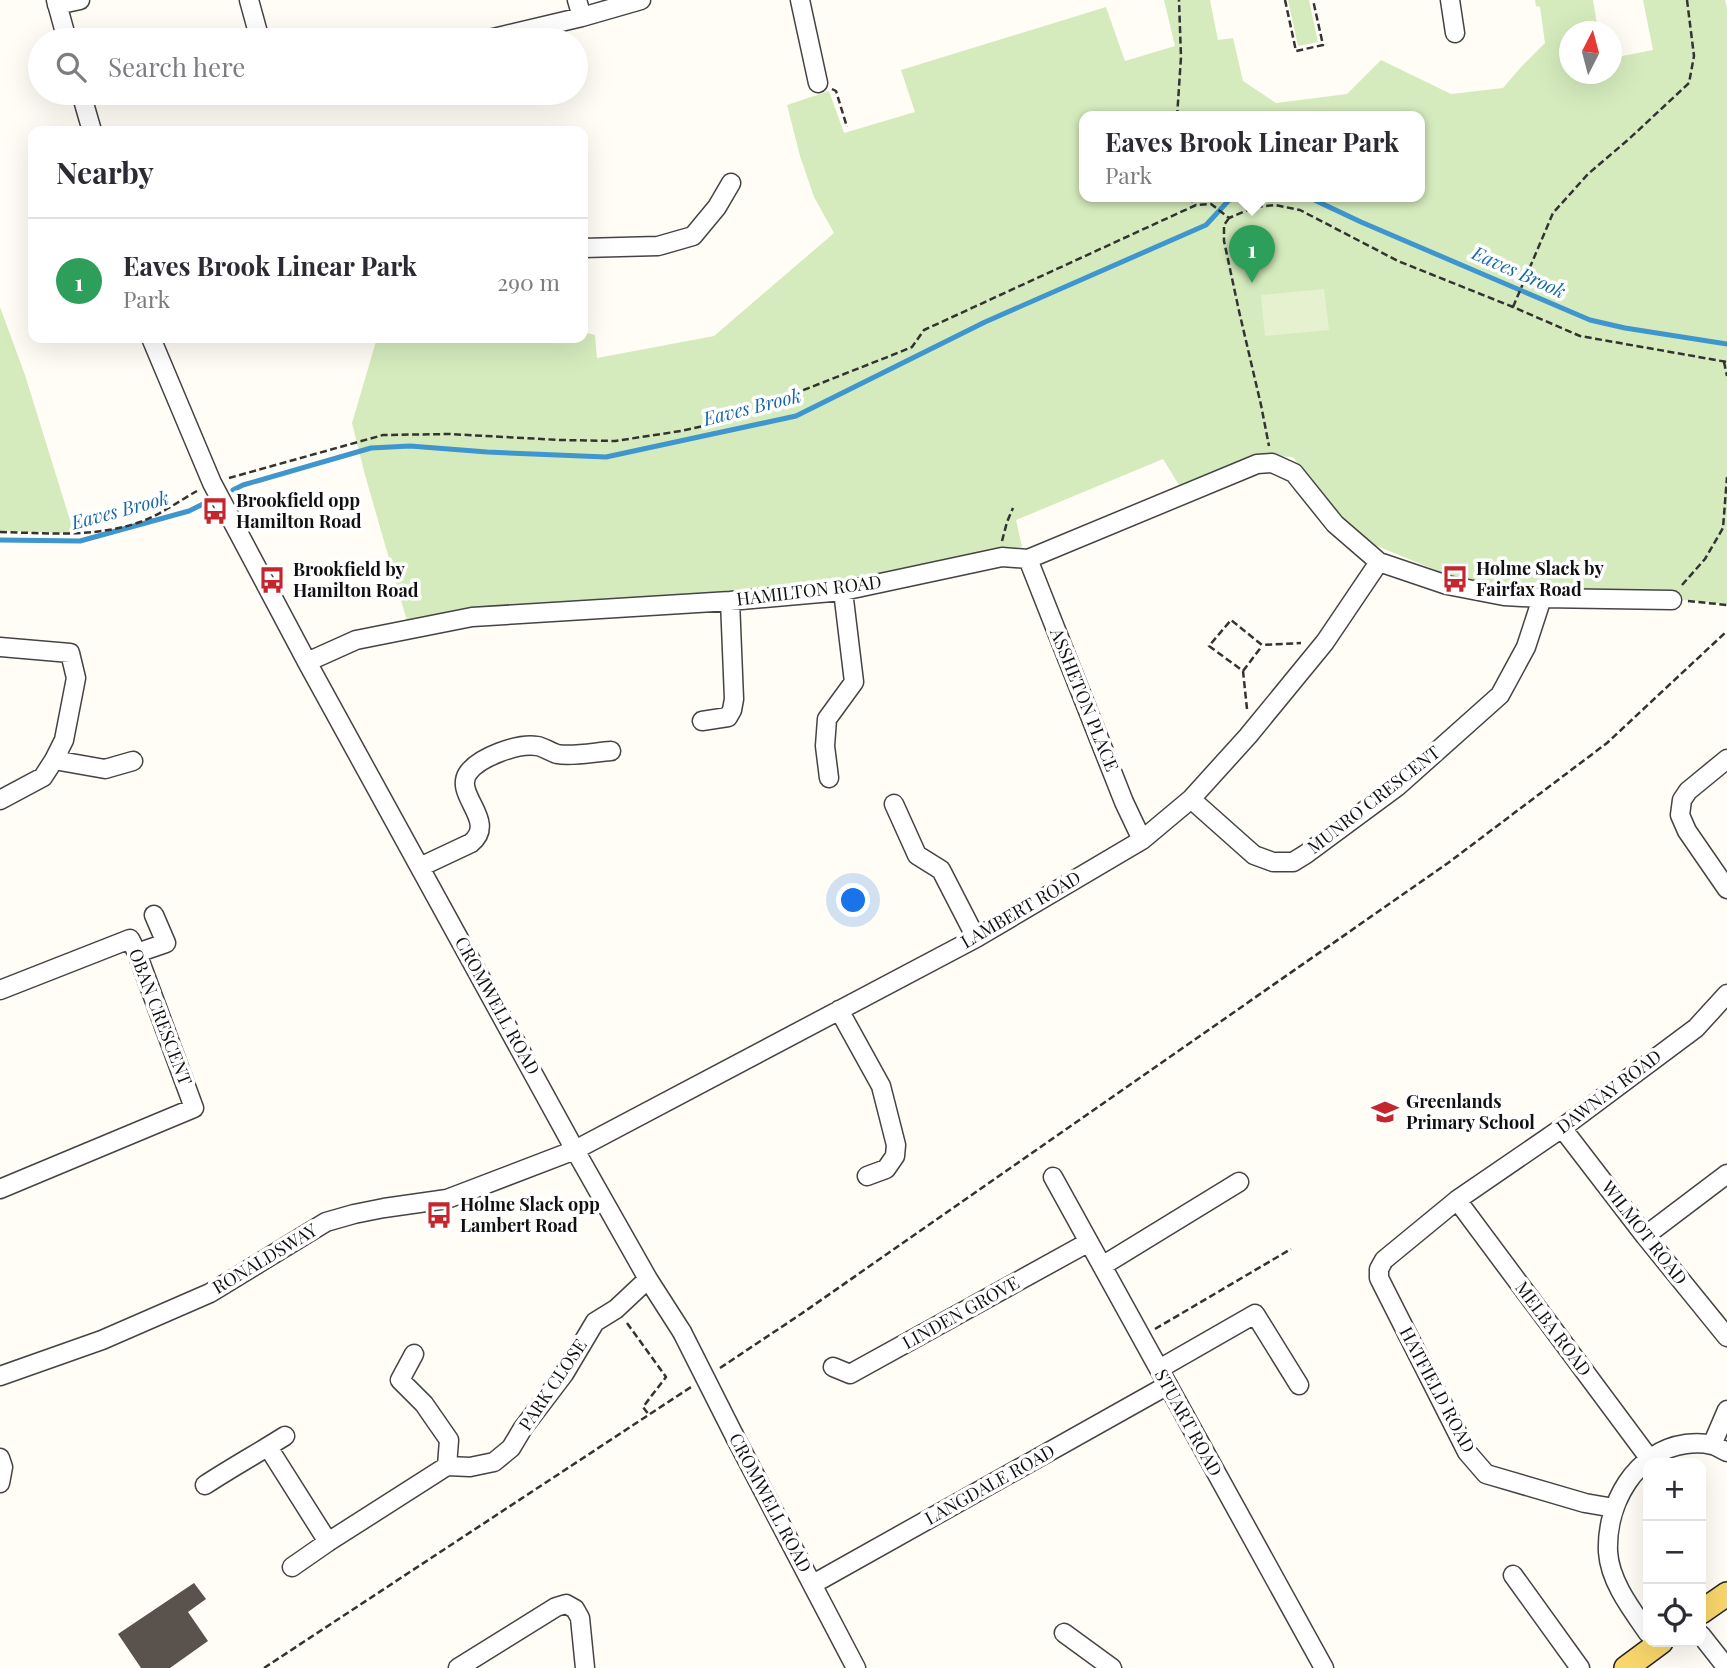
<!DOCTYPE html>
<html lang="en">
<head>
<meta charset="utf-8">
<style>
  body { margin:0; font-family:"Playfair Display",serif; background:#f7f7f7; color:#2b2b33 }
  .controls { position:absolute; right:21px; bottom:21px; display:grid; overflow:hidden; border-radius:14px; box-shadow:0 7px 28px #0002 }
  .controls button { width:63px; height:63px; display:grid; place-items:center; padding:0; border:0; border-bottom:2px solid #e1e1e2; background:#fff; color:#2b2b33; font:35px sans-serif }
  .compass { position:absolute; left:1559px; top:21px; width:63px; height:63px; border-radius:50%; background:#fff; box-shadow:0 7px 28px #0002; rotate:6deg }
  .you { position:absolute; left:854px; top:901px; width:24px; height:24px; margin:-18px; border:5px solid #fff; border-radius:50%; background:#1a73e8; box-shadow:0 0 0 10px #1a73e833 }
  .badge { display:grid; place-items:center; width:46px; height:46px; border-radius:50%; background:#0f766e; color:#fff; font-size:23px; font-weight:700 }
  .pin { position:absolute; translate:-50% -58px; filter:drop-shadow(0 2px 4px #0008) }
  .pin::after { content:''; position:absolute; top:37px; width:24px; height:21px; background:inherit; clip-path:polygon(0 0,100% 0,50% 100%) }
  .popup { position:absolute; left:1079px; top:111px; width:346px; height:91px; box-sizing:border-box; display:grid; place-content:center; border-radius:14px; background:#fff; filter:drop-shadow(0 2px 5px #0005); font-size:23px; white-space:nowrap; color:#7c7c81 }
  .popup b { font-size:26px; color:#2b2b33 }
  .popup::after { content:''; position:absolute; left:50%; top:100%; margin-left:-14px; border:14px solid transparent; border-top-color:#fff }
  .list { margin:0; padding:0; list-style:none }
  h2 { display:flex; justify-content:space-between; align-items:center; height:91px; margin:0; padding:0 28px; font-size:30px }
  h2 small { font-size:23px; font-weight:400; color:#7c7c81 }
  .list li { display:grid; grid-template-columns:46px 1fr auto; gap:21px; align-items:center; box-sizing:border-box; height:126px; padding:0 28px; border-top:2px solid #e1e1e2 }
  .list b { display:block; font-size:26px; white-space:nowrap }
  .list p { margin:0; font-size:23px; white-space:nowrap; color:#7c7c81 }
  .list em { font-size:23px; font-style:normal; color:#7c7c81 }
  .icon { flex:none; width:38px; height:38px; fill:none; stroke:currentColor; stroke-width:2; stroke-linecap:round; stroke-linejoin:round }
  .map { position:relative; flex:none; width:1727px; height:1668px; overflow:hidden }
  .search { position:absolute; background:#fff; box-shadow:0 7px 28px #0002; left:28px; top:28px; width:560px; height:77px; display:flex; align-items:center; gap:18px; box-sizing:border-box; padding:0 24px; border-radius:38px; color:#7c7c81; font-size:26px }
  .panel { position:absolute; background:#fff; box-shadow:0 7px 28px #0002; left:28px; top:126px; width:560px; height:217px; border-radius:14px }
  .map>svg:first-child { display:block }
</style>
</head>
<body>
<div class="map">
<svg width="1727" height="1668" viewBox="0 0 1727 1668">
  <rect width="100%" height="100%" fill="#fffdf5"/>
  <path fill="#d5ebbd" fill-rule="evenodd" d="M1164,0H1210L1218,40L1233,38L1243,81L1276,103L1347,94L1381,60L1451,94L1503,88L1521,67L1545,43L1540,7L1536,6L1535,0H1593L1598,31L1570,32V74H1612V58L1653,50L1643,0H1725L1727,8V604L1457,579L1353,536L1293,457L1259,455L1179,485L1163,459L1016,520L1022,547L730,601L407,621L365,475L352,423L377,338H583V332L595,335L597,358L714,336L834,233L814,197L800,156L787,105L829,91L844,133L915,112L901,70L1106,7L1125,61L1175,46ZM1084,117H1420V197H1084Z
    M1288,0H1309L1318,42L1298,46Z
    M0,307L25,375L74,533L0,531Z"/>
  <path fill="#e6f2cf" d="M1324,289L1329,330L1265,336L1261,295Z"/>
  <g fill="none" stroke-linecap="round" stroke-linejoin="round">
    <path stroke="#3f96cf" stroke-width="5" d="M1308,197L1361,222L1590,320L1625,328L1727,344
      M233,490L243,485L371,448L410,446L487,452L606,457L796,416L985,322L1206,225L1231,198L1237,197
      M0,540L80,541L189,511L205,503"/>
  </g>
  <path fill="#5a524d" d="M194,1583L206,1599L188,1612L208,1641L170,1668H141L118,1634Z"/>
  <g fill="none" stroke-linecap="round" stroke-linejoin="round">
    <defs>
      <path id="minor" d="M56,0L67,40
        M249,0L260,40
        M577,0L582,17
        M800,0L818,83
        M1450,0L1455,33
        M57,5L80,0
        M485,40L582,17L641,0
        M81,93L92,131
        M583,248L658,246L693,236L717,207L731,183
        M151,338L212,483L307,662L575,1150L648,1279L682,1332
        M1028,559L1124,802L1142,840
        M0,647L70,653L76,678L64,740L54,760L43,777L0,800
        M307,662L356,640L472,617L730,601L843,591L1002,557L1028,559L1257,464L1272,463L1294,473L1335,524L1379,562L1447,585L1504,596L1542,598L1672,600
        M702,721L728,717L732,710L734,699L730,601
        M1727,759L1688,791L1682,800L1680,815L1687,831L1727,889
        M54,760L105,769L133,761
        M829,778L825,746L827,719L854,682L843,591
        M1191,799L1254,855L1273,862H1293L1306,854L1398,786L1500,695L1526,647L1542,598
        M894,804L917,855L941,870L976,938
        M420,867L471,843C498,821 453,795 468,773C479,757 518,743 537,746C544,747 550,752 557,754C572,757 596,752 611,751
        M137,953L166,943L154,915
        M0,990L130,939L137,953L194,1108L0,1189
        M839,1010L881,1086L896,1145L895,1156L886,1169L867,1176
        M1562,1128L1645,1236L1727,1337
        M1053,1177L1324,1668
        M1457,1200L1649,1458
        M1645,1236L1727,1174
        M1102,1266L1239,1182
        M414,1354L400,1380L424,1404L449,1440L447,1466
        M833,1367L850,1374L1089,1242
        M1159,1369L1255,1314L1299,1385
        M0,1376L102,1340L210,1293L326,1222L354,1214L384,1208L447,1199L575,1150L976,938L1142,840L1191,799L1248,736L1325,642L1379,562
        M736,1439L856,1668
        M1712,1445L1727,1410
        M268,1447L328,1542
        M0,1458L3,1467L0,1483
        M205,1485C231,1468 258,1453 285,1436
        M1614,1508L1585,1503L1486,1474L1467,1452L1379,1278V1269L1384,1260L1457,1200L1562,1128L1696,1028L1727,994
        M292,1567L328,1542L447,1466L470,1467L494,1462L511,1448L523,1428L564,1374L595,1322L616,1309L648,1279
        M1513,1575L1580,1668
        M813,1584L1168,1385
        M1064,1633L1112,1668
        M1648,1633C1632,1610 1610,1582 1608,1552C1606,1504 1635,1451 1686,1444C1694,1443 1704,1443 1712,1445C1717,1446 1722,1450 1727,1452
        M1701,1635L1727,1668
        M458,1668L556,1607L566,1604L575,1609L580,1618L585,1668"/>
      <path id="major" d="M1701,1612L1727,1594
        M1626,1668L1661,1642"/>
    </defs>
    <use href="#minor" stroke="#444" stroke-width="21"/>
    <use href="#major" stroke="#222" stroke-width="26"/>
    <path stroke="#333" stroke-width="2.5" stroke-dasharray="7 3.5" stroke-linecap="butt" d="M1285,0L1296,51L1323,45L1313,0
      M832,89L836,91L847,127
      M1177,117L1181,57L1179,0
      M1188,197L1196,205
      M1229,218L1224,225V241L1239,311L1261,405L1269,446
      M1513,307L1553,213L1588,174L1629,139L1689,83L1694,56L1687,0
      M1724,362L1727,376
      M229,478L383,435L449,434L560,440L615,441L681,431L725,421L900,352L912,347L924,330L1196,205L1211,204L1229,218L1255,207L1275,205L1300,210L1398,261L1513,307L1580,336L1727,362
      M0,532C47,533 95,538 140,522C160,515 179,501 197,491
      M1002,541L1007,522L1013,508
      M1682,585L1705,559L1723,528L1727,477
      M1688,601L1727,605
      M1243,671L1262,646
      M1247,709L1243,671L1209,646L1231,620L1262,645L1301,643
      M627,1323L666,1377L643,1407L649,1415
      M1155,1329L1291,1249
      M720,1368L801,1314L1448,863L1607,743L1727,631
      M264,1668L691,1387"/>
    <use href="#minor" stroke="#fff" stroke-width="18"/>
    <use href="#major" stroke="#f9d66b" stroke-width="23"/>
    <defs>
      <path id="minor-bridge" d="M682,1332L736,1439"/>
    </defs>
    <use href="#minor-bridge" stroke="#444" stroke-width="21" stroke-linecap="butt"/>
    <use href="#minor-bridge" stroke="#fff" stroke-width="18"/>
  </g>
  <defs>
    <symbol id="bus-bare" viewBox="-9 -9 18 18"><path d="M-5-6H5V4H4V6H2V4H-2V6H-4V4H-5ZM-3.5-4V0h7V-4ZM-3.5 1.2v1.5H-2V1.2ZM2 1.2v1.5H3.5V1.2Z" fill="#c4262e" stroke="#fff" stroke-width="2.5" paint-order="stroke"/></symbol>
    <symbol id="school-bare" viewBox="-9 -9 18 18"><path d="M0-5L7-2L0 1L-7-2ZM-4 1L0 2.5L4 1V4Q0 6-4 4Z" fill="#c4262e" stroke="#fff" stroke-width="2.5" paint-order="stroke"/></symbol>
  </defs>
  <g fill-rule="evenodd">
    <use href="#bus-bare" x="196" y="492" width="38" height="38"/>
    <use href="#bus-bare" x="1436" y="560" width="38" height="38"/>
    <use href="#bus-bare" x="253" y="561" width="38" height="38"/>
    <use href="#school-bare" x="1366" y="1093" width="38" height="38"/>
    <use href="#bus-bare" x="420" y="1196" width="38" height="38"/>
  </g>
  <g text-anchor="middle" stroke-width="7" stroke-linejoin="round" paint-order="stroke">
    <g font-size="18" font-weight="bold" fill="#111" stroke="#fff" text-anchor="start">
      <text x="236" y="507">Brookfield opp<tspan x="236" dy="21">Hamilton Road</tspan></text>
      <text x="1476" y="575">Holme Slack by<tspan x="1476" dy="21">Fairfax Road</tspan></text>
      <text x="293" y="576">Brookfield by<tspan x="293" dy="21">Hamilton Road</tspan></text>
      <text x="1406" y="1108">Greenlands<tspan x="1406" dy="21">Primary School</tspan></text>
      <text x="460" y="1211">Holme Slack opp<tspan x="460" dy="21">Lambert Road</tspan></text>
    </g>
    <g font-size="18" fill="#111" stroke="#fff">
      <text transform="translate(809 591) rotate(-7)" y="6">HAMILTON ROAD</text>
      <text transform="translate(1084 700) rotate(68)" y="6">ASSHETON PLACE</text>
      <text transform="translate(1374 800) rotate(-38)" y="6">MUNRO CRESCENT</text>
      <text transform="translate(1021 910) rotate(-30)" y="6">LAMBERT ROAD</text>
      <text transform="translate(497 1006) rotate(61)" y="6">CROMWELL ROAD</text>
      <text transform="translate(160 1017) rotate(69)" y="6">OBAN CRESCENT</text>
      <text transform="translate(1609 1092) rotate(-37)" y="6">DAWNAY ROAD</text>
      <text transform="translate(1644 1233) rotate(52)" y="6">WILMOT ROAD</text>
      <text transform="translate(265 1259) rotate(-31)" y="6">RONALDSWAY</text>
      <text transform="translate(961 1313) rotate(-29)" y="6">LINDEN GROVE</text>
      <text transform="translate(1553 1329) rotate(53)" y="6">MELBA ROAD</text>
      <text transform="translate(553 1385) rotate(-56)" y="6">PARK CLOSE</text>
      <text transform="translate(1437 1390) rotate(62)" y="6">HATFIELD ROAD</text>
      <text transform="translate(1188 1423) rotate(61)" y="6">STUART ROAD</text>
      <text transform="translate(990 1485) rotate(-29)" y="6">LANGDALE ROAD</text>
      <text transform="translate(770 1503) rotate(62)" y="6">CROMWELL ROAD</text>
    </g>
    <g font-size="19" font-style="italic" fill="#1768a6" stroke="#fff">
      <text transform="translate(1519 272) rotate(24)" y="7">Eaves Brook</text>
      <text transform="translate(752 407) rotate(-14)" y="7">Eaves Brook</text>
      <text transform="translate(120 510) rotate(-15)" y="7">Eaves Brook</text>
    </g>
  </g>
</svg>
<div class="controls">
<button>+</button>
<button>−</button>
<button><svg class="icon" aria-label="locate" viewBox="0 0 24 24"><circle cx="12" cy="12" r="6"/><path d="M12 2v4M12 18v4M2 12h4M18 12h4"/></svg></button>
</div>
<svg class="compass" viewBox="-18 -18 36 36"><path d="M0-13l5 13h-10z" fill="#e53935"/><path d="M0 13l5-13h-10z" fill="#7c7c81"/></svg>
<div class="you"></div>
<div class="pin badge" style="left:1252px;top:283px;background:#2e9e5b">1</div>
<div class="popup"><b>Eaves Brook Linear Park</b>Park</div>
<div class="search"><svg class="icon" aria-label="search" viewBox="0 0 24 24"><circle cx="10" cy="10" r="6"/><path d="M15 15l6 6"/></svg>Search here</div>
<section class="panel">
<h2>Nearby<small></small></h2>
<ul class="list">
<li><span class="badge" style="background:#2e9e5b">1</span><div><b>Eaves Brook Linear Park</b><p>Park</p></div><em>290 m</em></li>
</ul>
</section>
</div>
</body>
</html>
